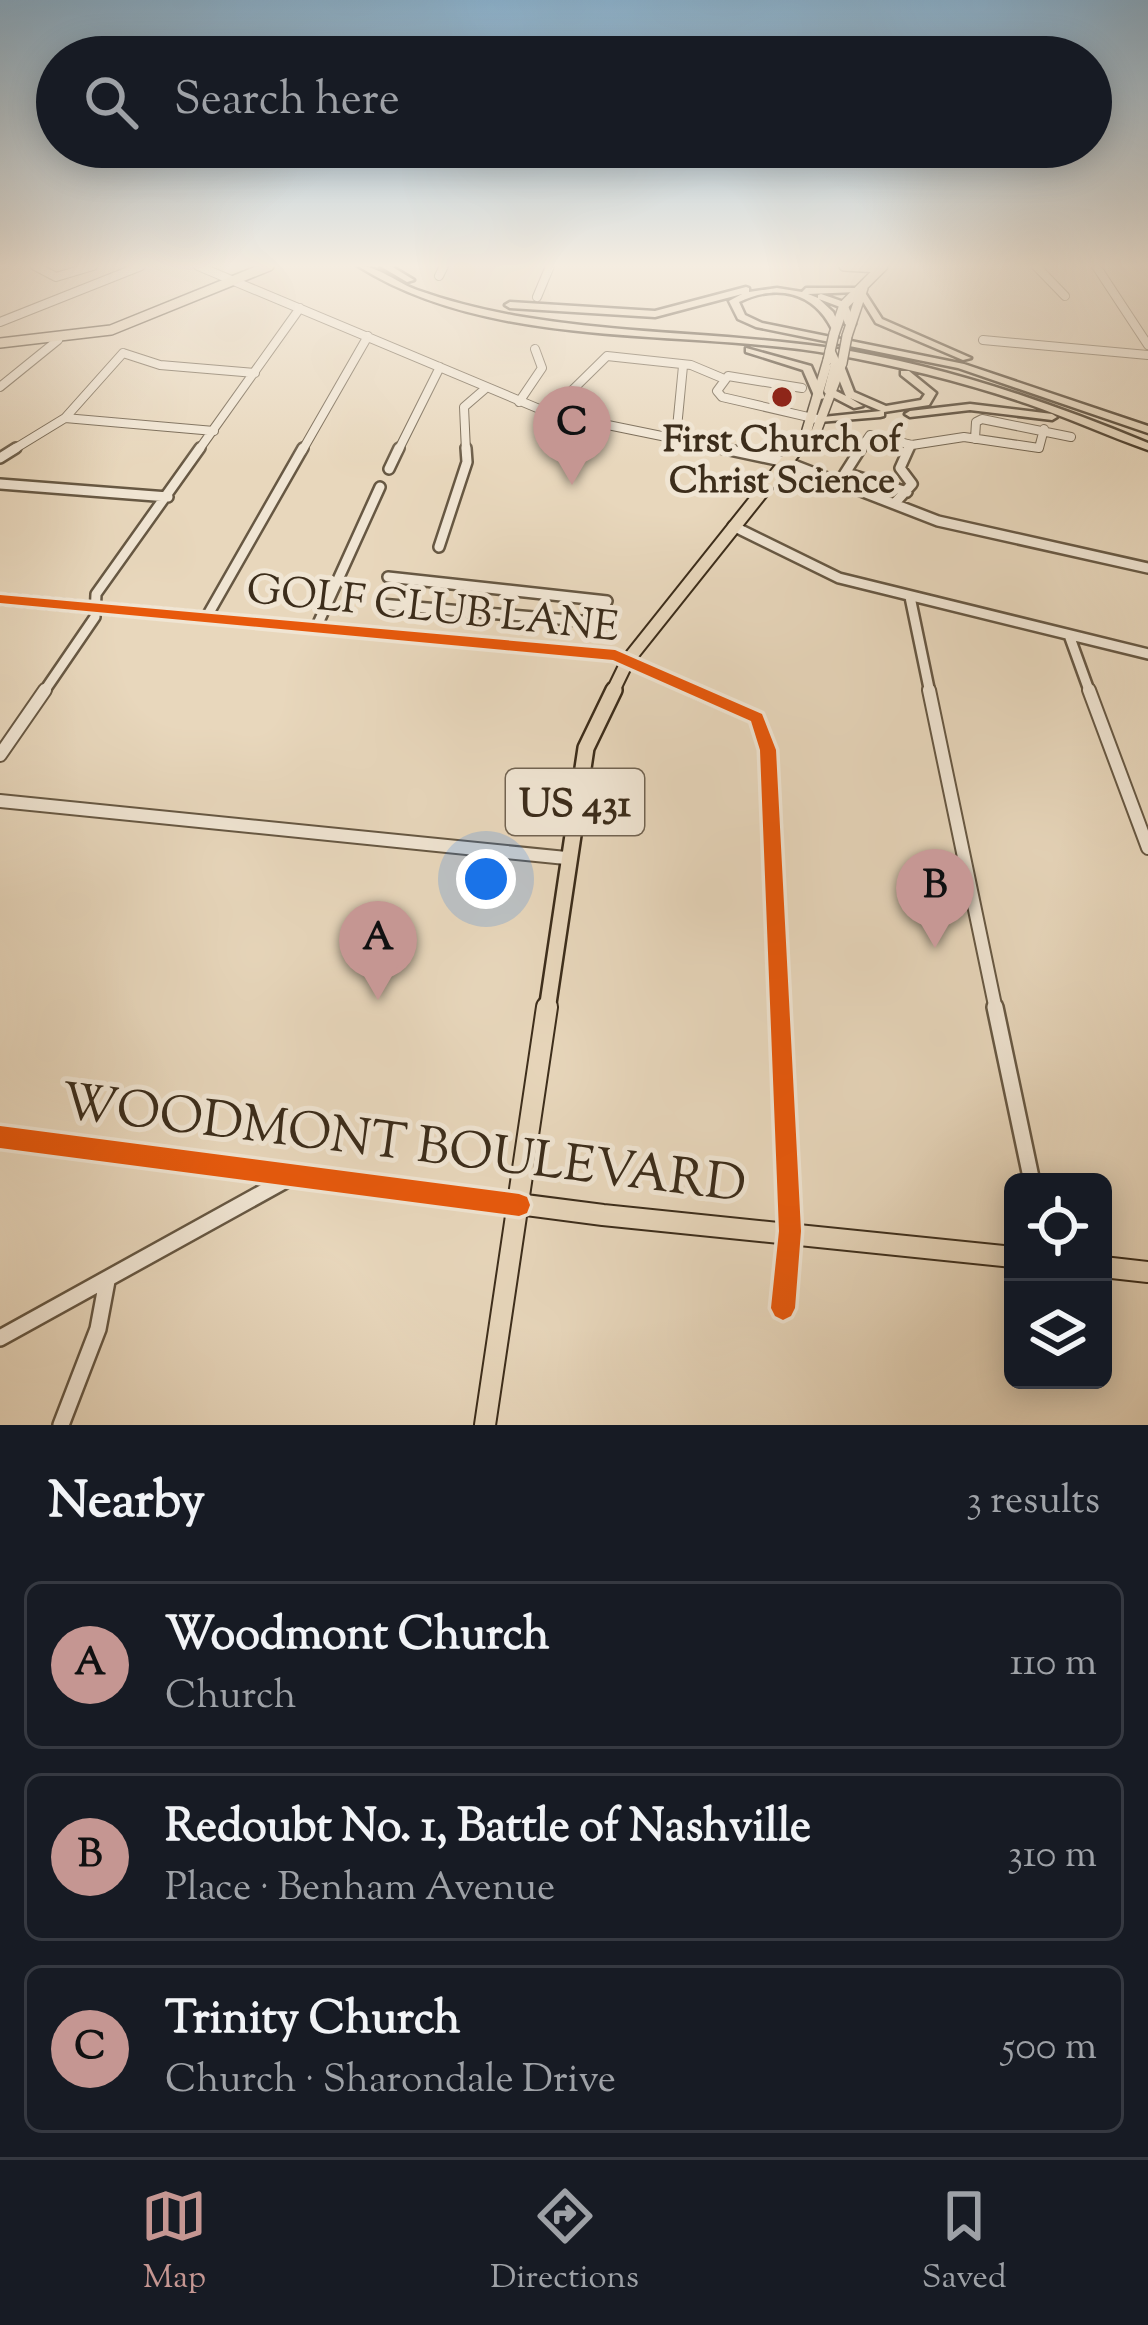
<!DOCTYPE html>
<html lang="en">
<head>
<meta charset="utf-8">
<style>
  body { margin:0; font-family:"Sorts Mill Goudy",serif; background:#242831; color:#f1f3f6 }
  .controls { position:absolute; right:36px; bottom:36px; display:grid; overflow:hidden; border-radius:18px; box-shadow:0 6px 30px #0003 }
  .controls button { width:108px; height:108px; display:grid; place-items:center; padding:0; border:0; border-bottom:3px solid #363941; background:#171b24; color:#f1f3f6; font:60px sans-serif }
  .you { position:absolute; left:486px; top:879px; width:42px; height:42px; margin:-30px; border:9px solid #fff; border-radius:50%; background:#1a73e8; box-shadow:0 0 0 18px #1a73e833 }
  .badge { display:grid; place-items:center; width:78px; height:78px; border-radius:50%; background:#c59692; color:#111; font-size:39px; font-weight:700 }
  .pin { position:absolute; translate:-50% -99px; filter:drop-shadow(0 3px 6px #0008) }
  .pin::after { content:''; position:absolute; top:63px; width:42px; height:36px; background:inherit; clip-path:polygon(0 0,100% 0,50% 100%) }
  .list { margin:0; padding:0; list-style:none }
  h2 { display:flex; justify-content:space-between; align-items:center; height:156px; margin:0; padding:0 48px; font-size:51px }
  h2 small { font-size:39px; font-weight:400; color:#9ea1a6 }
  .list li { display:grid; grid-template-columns:78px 1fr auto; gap:36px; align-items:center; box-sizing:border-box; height:168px; margin:0 24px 24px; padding:0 24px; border:3px solid #363941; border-radius:18px }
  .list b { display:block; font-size:45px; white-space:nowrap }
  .list p { margin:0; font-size:39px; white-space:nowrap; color:#9ea1a6 }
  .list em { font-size:39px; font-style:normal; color:#9ea1a6 }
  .icon { flex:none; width:66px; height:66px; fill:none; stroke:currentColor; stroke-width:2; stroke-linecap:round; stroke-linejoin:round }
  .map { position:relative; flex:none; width:1148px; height:1425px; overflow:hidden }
  .search { position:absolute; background:#171b24; box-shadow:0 6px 30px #0003; left:36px; right:36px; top:36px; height:132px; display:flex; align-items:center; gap:30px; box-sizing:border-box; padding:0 42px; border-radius:66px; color:#9ea1a6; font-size:45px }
  .sheet { height:732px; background:#171b24 }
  nav { display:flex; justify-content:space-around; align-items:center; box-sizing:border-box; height:168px; border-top:3px solid #363941; background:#171b24; font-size:33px; color:#9ea1a6 }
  nav a { display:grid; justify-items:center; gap:6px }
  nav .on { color:#c59692 }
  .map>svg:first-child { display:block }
</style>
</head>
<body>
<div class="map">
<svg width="1148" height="1425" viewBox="0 0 1148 1425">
  <rect width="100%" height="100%" fill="#e8d7bc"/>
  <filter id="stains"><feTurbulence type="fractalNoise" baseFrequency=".00167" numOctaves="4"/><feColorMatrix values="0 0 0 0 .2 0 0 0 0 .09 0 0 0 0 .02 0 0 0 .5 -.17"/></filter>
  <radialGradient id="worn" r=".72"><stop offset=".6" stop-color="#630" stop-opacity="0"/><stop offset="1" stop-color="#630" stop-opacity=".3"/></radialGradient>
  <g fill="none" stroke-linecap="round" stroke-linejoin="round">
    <defs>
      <path id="minor-far3" d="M35,266L56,277L93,266
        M198,266L549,413L735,451
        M1036,266L1065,296
        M1096,266L1148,345
        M439,276L444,266
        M537,297L550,266
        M0,322L141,266
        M983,340L1148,355
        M123,353L160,365L255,373
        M0,387L58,340
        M802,388L728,376L717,391L722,397L817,419
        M519,402L542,368L535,349
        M549,413L607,356L691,365L722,378
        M65,418L214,431
        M676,438L683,366
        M975,439L976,422L982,419L1071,437
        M11,451L65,418L123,353
        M198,451L300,308
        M302,451L368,336
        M398,451L440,367
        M466,451L464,407L486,388
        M859,451L870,435L912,445L964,437L1039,448L1044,429
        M906,451L912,445"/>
      <path id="minor-far2" d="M720,448L786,462L938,521L1148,568
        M0,458L16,448
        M389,469L399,448
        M845,473L907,492
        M840,481L861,448
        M0,484L168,497
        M894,504L912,484L900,468L909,448
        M733,526L839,578L1148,654
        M439,547L467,462L466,448
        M910,597L930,693
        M0,599L615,655L700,693
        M380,604L593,622L607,601L388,577
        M206,618L303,448
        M316,628L380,487
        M1069,635L1090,693
        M43,693L95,617L96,594L200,448"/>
      <path id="minor-far1" d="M693,690L757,718L768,750L780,1010
        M929,690L996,1010
        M1089,690L1148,848
        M0,755L45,690
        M0,801L566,858"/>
      <path id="minor" d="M780,1007L790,1231L783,1308
        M995,1007L1032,1182
        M0,1338L291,1177
        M61,1425L98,1329L107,1281"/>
      <path id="major-far3" d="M844,266L880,268
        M834,334L844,305L883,266
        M847,336L863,288
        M0,343L111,330L269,266
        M807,430L828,360
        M795,451L816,432L842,363"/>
      <path id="major-far2" d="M612,693L628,660L797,448"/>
      <path id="major-far1" d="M547,1010L586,748L614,690"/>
      <path id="major" d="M0,1137L603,1215L1013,1257
        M1103,1267L1148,1272
        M485,1425L547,1007"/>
      <path id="highway" d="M358,266C379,266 397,283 417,290C451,302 487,311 523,317C623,334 724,333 824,347C936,363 1044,400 1148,443V450C1108,436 1069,418 1028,404C964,382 899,366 832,354C681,328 492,351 358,266Z
        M380,266H391L414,280L407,282Z
        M746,287L749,288V292L777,288L802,292L806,288H859L864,291L882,319L971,358L963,360L876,323L857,292L808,294L818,298V295L821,294L847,303L855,324L850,327L845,324L840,307L819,299L833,312L840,327L835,330L832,329C813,291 776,284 739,302L745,315L762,323L964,364L1148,426V433L958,368L756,327L738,319L729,301L742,294L655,317L510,308L505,305L510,302L655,311Z
        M746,348L811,366L825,398L816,400L803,370L746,352Z
        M832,360H838L839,365L844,366L854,392L886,406L921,400L925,394L901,375V371H909L936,393L929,405L884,412V416L880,417L819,422L818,420L823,417L881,411L850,398L863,406L854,408L825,393L824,391ZM837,374L845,394L846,396L834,390Z
        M970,404L1052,414L1057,417L1052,420L970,410L910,417L905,414L910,411Z"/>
    </defs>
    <use href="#minor-far3" stroke="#675843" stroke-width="10"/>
    <use href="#minor-far2" stroke="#675843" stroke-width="14"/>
    <use href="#minor-far1" stroke="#675843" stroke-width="16"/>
    <use href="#minor" stroke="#675843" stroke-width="20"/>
    <use href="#major-far3" stroke="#3c2d1b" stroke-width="12"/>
    <use href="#major-far2" stroke="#3c2d1b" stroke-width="16"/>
    <use href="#major-far1" stroke="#3c2d1b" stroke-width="20"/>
    <use href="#major" stroke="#3c2d1b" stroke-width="24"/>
    <use href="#highway" stroke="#3c2d1b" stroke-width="5"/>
    <use href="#minor-far3" stroke="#f0e5d3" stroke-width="8"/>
    <use href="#minor-far2" stroke="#f0e5d3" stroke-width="9"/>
    <use href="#minor-far1" stroke="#f0e5d3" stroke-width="12"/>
    <use href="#minor" stroke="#f0e5d3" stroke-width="15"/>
    <use href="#major-far3" stroke="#e8d7bc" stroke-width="9"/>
    <use href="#major-far2" stroke="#e8d7bc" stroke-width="12"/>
    <use href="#major-far1" stroke="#e8d7bc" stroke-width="15"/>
    <use href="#major" stroke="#e8d7bc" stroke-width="20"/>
    <use href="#highway" fill="#e8d7bc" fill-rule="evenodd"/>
    <defs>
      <path id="major-bridge" d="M828,360L834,334
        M842,363L847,336"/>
      <path id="highway-bridge" d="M830,351L835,362"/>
    </defs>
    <use href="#major-bridge" stroke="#3c2d1b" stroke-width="12" stroke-linecap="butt"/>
    <use href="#highway-bridge" stroke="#3c2d1b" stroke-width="12" stroke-linecap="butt"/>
    <use href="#major-bridge" stroke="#e8d7bc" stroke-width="9"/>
    <use href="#highway-bridge" stroke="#e8d7bc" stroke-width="9"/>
    <defs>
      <path id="cycleway" d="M0,595L615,650L762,714L776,750L801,1231L795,1308L791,1316L783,1320L775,1316L771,1308L779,1231L760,750L751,721L613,660L0,603Z
        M0,1126L519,1194L527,1197L530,1205L527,1213L519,1216L0,1148Z"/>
    </defs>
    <use href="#cycleway" stroke="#f0e5d3" stroke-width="7"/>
    <use href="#cycleway" fill="#e8590c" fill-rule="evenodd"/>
  </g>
  <linearGradient id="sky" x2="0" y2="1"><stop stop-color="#89b5d5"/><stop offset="0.57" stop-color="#f5ede1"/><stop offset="1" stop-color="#f5ede1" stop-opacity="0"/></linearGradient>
  <rect width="1148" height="466" fill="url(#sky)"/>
  <circle fill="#8f2418" stroke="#f0e5d3" stroke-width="4.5" cx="782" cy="397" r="12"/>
  <g text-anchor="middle" stroke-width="10" stroke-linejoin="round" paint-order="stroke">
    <g font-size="36" font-weight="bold" fill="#3c2d1b" stroke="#f0e5d3">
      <text x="782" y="451">First Church of<tspan x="782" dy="41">Christ Science</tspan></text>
    </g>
    <rect fill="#f0e5d3" stroke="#726452" stroke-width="3" x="506" y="769" width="138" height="66" rx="9"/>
    <g font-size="39" font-weight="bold" fill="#3c2d1b">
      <text x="575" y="816">US 431</text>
    </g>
    <g font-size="42" fill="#3c2d1b" stroke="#f0e5d3">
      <text transform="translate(433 606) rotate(6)" y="15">GOLF CLUB LANE</text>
    </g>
    <g font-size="51" fill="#3c2d1b" stroke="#f0e5d3">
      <text transform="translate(404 1141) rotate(7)" y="18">WOODMONT BOULEVARD</text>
    </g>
  </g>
  <rect width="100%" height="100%" filter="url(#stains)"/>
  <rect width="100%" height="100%" fill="url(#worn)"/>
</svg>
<div class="controls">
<button><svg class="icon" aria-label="locate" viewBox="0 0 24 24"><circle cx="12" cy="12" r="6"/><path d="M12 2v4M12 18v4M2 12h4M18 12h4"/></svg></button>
<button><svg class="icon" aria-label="layers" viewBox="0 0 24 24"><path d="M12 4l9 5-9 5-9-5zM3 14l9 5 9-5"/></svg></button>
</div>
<div class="you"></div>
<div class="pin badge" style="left:378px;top:1000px">A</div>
<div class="pin badge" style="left:935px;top:948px">B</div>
<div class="pin badge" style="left:572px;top:485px">C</div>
<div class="search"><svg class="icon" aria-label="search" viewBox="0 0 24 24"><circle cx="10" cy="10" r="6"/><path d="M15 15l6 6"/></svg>Search here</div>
</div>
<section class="sheet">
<h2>Nearby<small>3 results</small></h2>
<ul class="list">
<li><span class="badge">A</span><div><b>Woodmont Church</b><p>Church</p></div><em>110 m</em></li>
<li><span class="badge">B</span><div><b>Redoubt No. 1, Battle of Nashville</b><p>Place · Benham Avenue</p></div><em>310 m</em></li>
<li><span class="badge">C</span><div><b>Trinity Church</b><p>Church · Sharondale Drive</p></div><em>500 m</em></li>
</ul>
</section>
<nav>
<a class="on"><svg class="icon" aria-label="map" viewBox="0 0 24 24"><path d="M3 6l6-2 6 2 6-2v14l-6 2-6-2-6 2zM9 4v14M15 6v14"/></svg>Map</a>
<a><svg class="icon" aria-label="directions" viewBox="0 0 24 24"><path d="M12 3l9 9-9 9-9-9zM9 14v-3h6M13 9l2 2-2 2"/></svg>Directions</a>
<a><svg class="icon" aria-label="saved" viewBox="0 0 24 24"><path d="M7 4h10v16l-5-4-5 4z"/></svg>Saved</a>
</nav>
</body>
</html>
